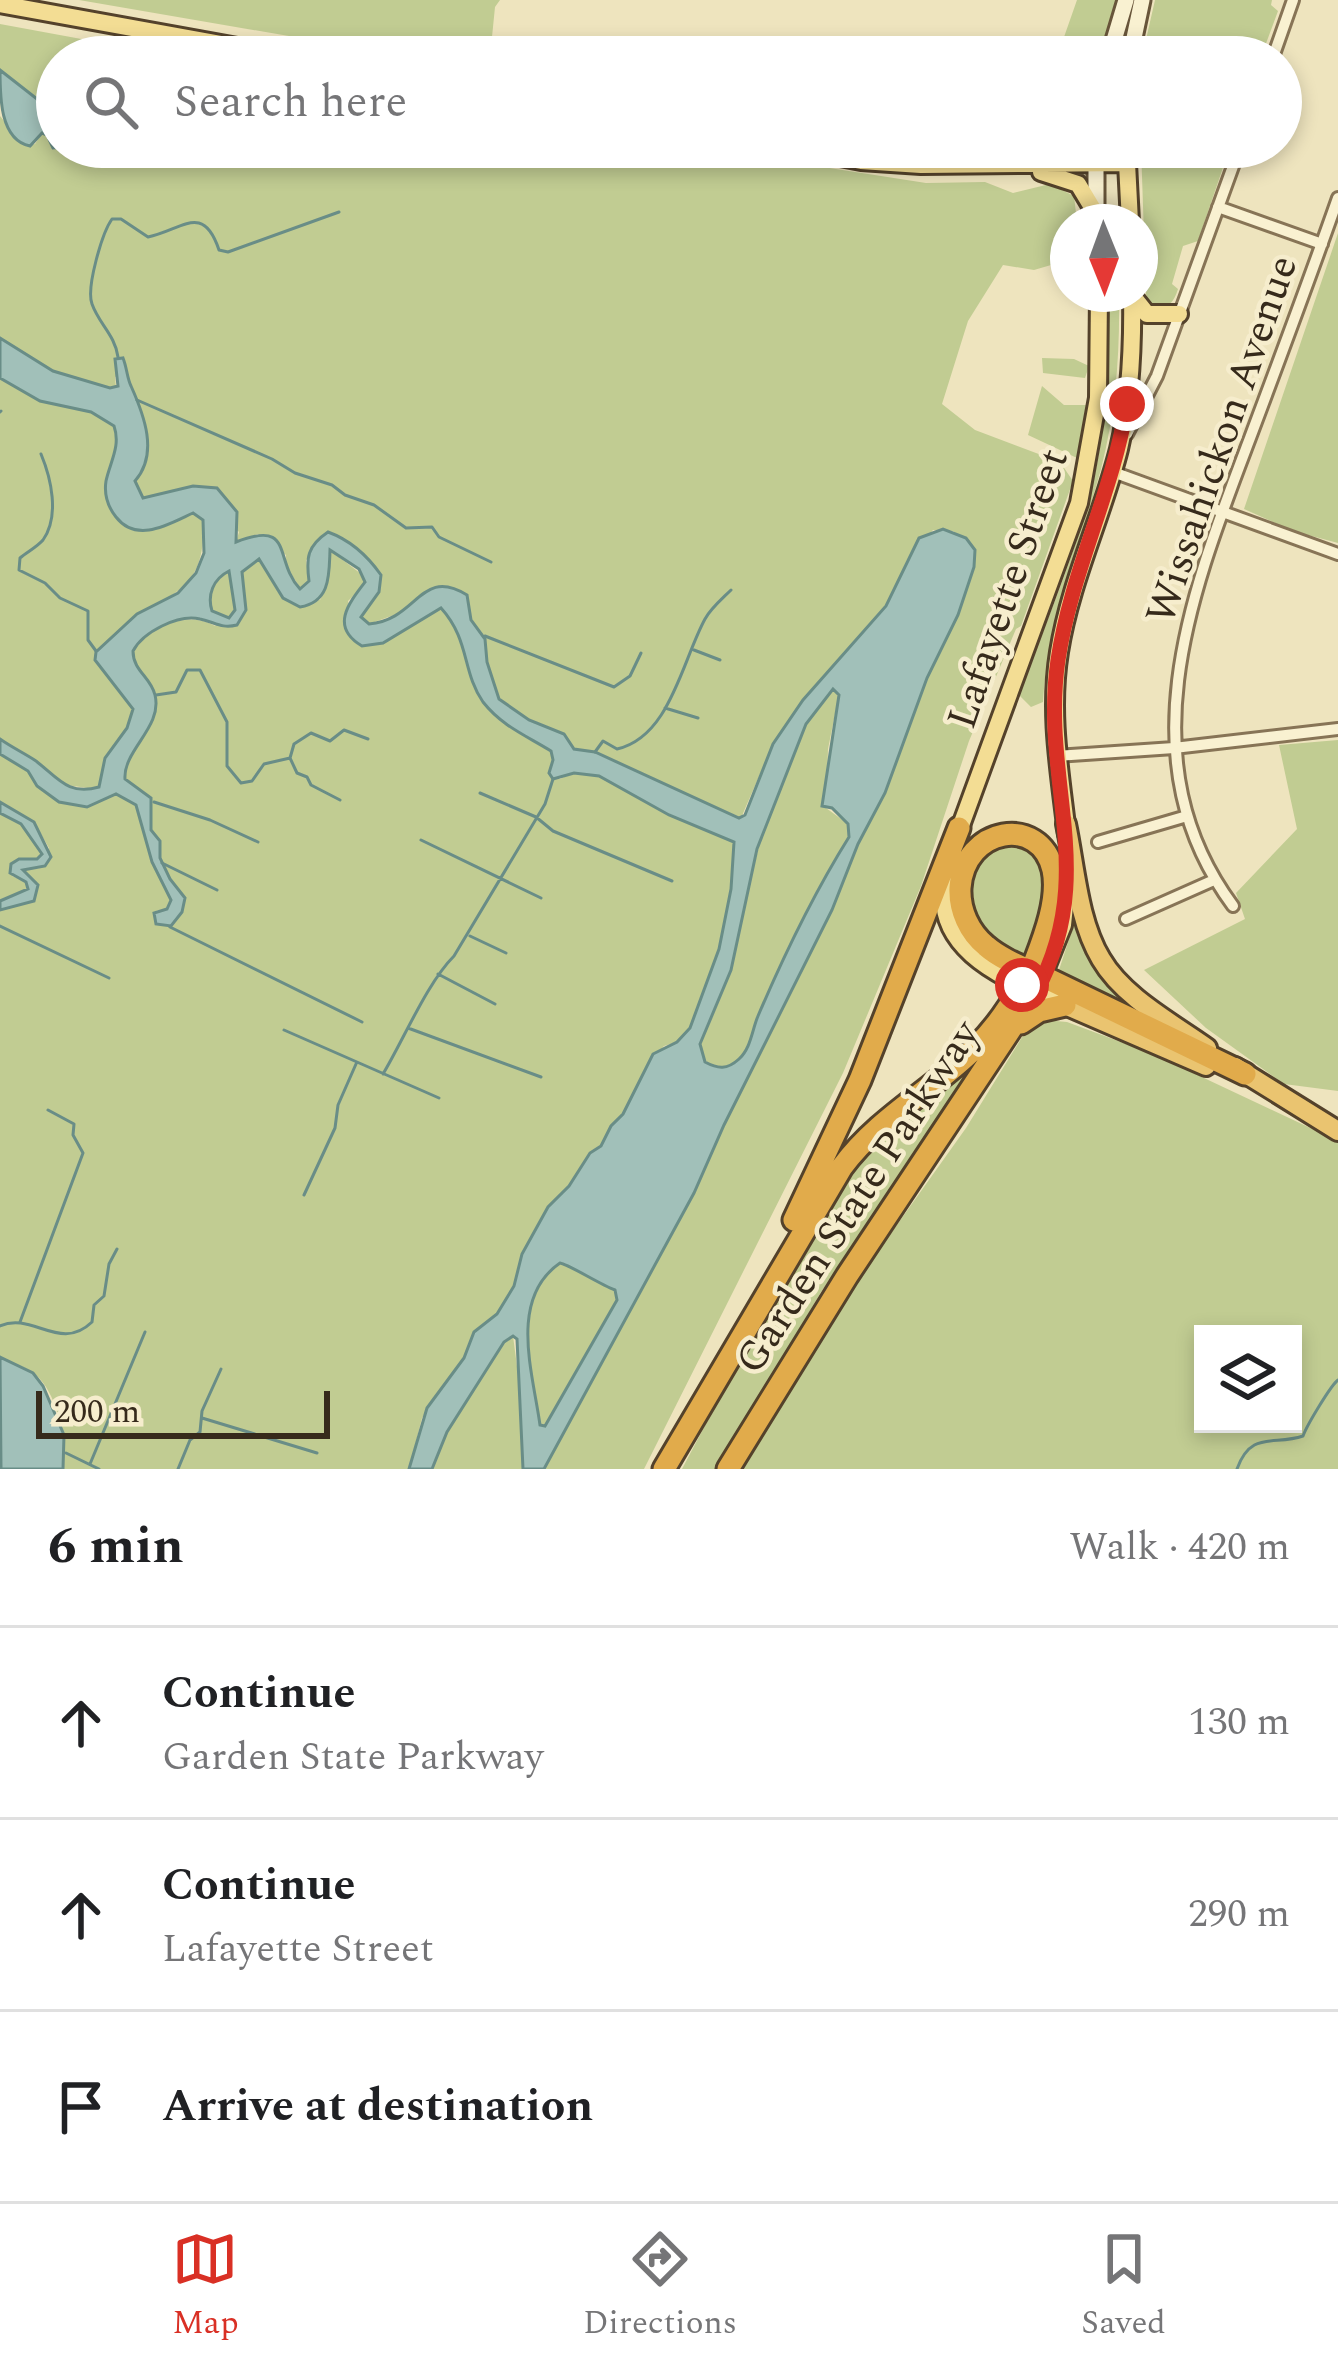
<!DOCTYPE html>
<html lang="en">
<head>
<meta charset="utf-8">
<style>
  body { margin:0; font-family:Spectral,serif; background:#f2f2f2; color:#202124 }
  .controls { position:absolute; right:36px; bottom:36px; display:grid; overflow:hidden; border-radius:0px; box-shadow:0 6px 18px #0003 }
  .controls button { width:108px; height:108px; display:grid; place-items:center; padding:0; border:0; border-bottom:3px solid #e0e0e0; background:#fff; color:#202124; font:60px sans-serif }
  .compass { position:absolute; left:1050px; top:204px; width:108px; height:108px; border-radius:50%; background:#fff; box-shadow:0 6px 18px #0003; rotate:179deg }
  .scale { position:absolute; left:36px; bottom:30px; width:294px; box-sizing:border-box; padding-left:12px; border:6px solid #362a1b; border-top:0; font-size:33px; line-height:42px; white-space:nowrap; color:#362a1b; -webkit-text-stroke:9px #f6edcd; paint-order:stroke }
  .stop { position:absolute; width:36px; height:36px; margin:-27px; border:9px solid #d93025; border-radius:50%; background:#fff }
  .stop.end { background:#d93025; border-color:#fff; box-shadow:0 3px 12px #0008 }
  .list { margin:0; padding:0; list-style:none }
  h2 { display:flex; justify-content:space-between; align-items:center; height:156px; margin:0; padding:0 48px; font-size:51px }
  h2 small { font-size:39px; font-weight:400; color:#757577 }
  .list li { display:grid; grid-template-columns:78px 1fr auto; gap:36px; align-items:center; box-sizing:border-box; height:192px; padding:0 48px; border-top:3px solid #e0e0e0 }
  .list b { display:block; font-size:45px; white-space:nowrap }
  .list p { margin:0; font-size:39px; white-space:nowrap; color:#757577 }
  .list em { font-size:39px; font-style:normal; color:#757577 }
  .icon { flex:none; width:66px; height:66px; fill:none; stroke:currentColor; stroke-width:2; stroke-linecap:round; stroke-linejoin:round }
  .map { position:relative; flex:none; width:1338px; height:1469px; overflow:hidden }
  .search { position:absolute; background:#fff; box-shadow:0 6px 18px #0003; left:36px; right:36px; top:36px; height:132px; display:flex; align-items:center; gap:30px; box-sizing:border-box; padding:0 42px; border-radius:66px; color:#757577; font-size:45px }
  .sheet { height:732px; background:#fff }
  nav { display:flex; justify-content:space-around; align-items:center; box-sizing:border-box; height:168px; border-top:3px solid #e0e0e0; background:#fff; font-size:33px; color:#757577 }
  nav a { display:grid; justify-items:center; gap:6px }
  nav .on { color:#d93025 }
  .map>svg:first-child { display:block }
</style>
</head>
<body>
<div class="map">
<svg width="1338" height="1469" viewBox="0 0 1338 1469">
  <rect width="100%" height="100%" fill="#eee4be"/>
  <path fill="#c1cc92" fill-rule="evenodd" d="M79,0H500L495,7L490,57H411Z
    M1077,0H1120L1096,57H1057Z
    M1155,0H1272L1271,5L1278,11L1261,57H1142Z
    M0,24L179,57H57V117L0,70Z
    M0,116L25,146L35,144L42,133L47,135L56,149L694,147L926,183L985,182L1013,193L1050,184L1074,196L1077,222H1068V260L1034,270L1003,265L968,321L942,404L975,430L1060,462L1073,481L1021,626L1016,629L969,741L921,886L843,1073L644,1469H544L694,1193L724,1125L832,910L858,844L885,793L927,678L958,615L975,550L953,531L933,530L907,560L886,606L803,700L773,744L741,818L595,752L574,749L564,734L529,720L499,699L487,662L486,644L470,618L467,595L427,590L405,611L369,624L361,617L379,592L381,575L363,554L340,537L306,560L309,581L301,589L286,566V555L258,534L236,542L239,532L193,486L143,499L135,481C169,442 128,409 128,371L115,377L116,388C74,385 33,364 0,338Z
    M848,147H1050L932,155Z
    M1141,147H1230L1198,241L1183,246L1172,284L1178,289C1173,305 1167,309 1151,307L1146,294Z
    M1338,233V543L1293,531L1244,509Z
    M1106,294H1119C1120,354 1116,410 1101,469C1080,547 1048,620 1043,702L1031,707L1019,695C1047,618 1083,539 1098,459C1108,404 1107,350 1106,294Z
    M1042,358L1074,359L1089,366L1085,378L1043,373Z
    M0,378L40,401L91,412L110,421L118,436L114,458L149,531L193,513L203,520C207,596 167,590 119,632C107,642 101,645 95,660L133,709C126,737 104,755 101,783L95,789L59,784L0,739Z
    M1042,386L1064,405H1086L1077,458L1028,435Z
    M330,550L365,577L363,586L348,601L357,644C384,653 416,616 441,608C466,636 464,666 482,697C497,725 525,735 551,751L553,760L549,771L560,779C594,760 634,796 664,812C686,824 712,831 734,842L731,889L719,949L690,1028L677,1042L664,1046L646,1066L623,1114L601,1146L590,1153L569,1186L548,1207L522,1254L514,1286L497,1314L475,1332L464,1358L422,1418L409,1469H63C66,1441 59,1396 36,1375C26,1367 11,1362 0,1357V910L16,903H29L34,880L23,870L40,868L49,848L34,822L0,802V754L28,771L37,786L58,802L87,807L116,794L127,797L139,809L152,862L171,896L169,908L156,911L182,912L185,898L170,880L160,857V841L151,830L146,793L125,779V765L154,690L135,667L133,651C148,625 189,611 215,626L246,610L242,572L259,559L278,592L320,600L326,587Z
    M230,571L235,610L229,618L212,611C207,595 213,578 230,571Z
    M832,689L839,694L828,749L826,808L848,824L849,837C814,893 784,955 758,1016C752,1030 751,1048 739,1059C727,1070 718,1069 705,1062L700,1044C716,1011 730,976 738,939C753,870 778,737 832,689Z
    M1338,740V1091L1284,1084L1206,1028L1144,970L1245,919L1236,893L1297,829L1279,745Z
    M0,813L21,824L42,854L37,859H19L12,876L26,882L27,891L4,901H0Z
    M994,842L1031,847L1048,875L1046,903L1027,961L983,938C963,885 956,887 994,842Z
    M1076,918L1156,1021L1058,973Z
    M1045,1020L1067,1022L1153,1054L1338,1141V1469H740L837,1309L966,1128L1024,1034ZM1203,1334H1293V1424H1203Z
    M980,1058L821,1292L717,1469H682L774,1295L840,1187L871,1144Z
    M560,1263C571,1265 599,1284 616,1290L617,1300L545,1426L540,1425C533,1373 508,1299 560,1263Z
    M513,1336L521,1397L523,1469H432L447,1433L504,1342Z"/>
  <path fill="#a1c0b9" stroke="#698d87" stroke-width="3" fill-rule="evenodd" d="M0,70L55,113L57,147H66L53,148L47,135L42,133L30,146C0,140 0,97 0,70Z
    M0,338L53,371L110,388L118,386L115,359L123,358C127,368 127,378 131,386C144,415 159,454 135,481L143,498L193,486L217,488L237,512L236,542C295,519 273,560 300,589L309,581C306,558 307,546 328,532C350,540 367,555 381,575L379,592L361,617L369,624C418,620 420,566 467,595L471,620L485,639L487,662L499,699L529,720L564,734L574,749L595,752L739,818L745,815L773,744L803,700L886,606L919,538L943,529L966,538L975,550L974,567L958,615L927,678L885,793L858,844L832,910L724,1125L694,1193L544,1469H523L517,1339L513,1336L504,1342L447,1432L432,1469H409L427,1408L464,1358L474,1332L497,1314L514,1286L522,1254L548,1207L569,1186L590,1153L601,1146L611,1126L623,1114L653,1054L677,1042L690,1028L719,949L731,889L734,842L669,815L599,776L574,773L553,779L549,773L553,760L551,751C525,735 502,726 483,702C462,672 470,640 441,608L383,643L362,646C330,627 348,604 365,582L359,569L330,550C329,574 331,602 300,607L283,598L259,559L242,572L246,610L237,625C221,629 215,622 200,619C178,614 143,632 133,651C133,671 151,677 155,695C163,727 123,750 125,779L151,798V830L160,841V858L170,879L185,898L182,912L171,926L156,924L154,913L167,909L171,900L152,862L136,805L116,794L87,807L59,802L37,786L28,771L0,754V739C11,747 24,753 36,761C58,778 68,796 99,787L105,758L127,728L133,709L95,660L96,652L137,614L178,593L196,573L204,553L203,520L193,513C169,524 137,544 116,517C108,507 104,494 106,481C110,462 121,446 114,426L91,412L40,401L0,378ZM229,571L235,610L229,618L212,611C207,595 213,579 229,571ZM833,689L839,695L822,806L832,808L848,824L849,837C814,893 784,955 758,1016C752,1030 751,1048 739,1059C727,1070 718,1069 705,1062L700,1044L731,970L757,849L806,724ZM560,1263C570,1265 599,1284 615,1290L617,1300L545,1426L540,1425C533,1373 508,1299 560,1263Z
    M0,802L34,822L51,857L45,866L23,870L38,885L34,901L0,910V901L28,889L26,882L10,873L11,864L19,859H37L42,854L21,824L0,813Z
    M0,1357L33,1373L43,1386L64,1435L63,1469H1Z"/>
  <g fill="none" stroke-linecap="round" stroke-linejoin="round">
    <path stroke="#698d87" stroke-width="3" d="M118,357C115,335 99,324 92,304C86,288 102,233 112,219H121L148,237C182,230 203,202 219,250L228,252L339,212
      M137,400L272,459L295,473L332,485L345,495L374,505L406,528L432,527L439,537L491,562
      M0,412L1,411
      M41,454C51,478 60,516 43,540C37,547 27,552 20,558L19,570L45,583L60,598L88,611V640L96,651
      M485,636L614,687L630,676L641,653
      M694,650L720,660
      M156,695L176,692L187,670H200L227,722V766L241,783L252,781L264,764L290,758
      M665,708L698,718
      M595,752L603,741L617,749C670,737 682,661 705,619C711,608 722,599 731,590
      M480,793L536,817L553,831L672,881
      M340,800L311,785L307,777L297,773L290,758L294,744L311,733L330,741L344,730L368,739
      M154,802L210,820L258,842
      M421,840L541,898
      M162,863L217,890
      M0,926L109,978
      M170,927L362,1022
      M470,936L506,953
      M438,974L495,1004
      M408,1028L541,1077
      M284,1030L439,1098
      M383,1074C404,1039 427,983 454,956L545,804L553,779
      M304,1195L335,1128L338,1105L356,1064
      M20,1322L83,1153L73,1135L74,1124L48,1110
      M0,1326C32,1311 60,1353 92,1322L94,1305L104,1296L109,1264L117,1249
      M202,1418L317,1453
      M66,1453L99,1469
      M90,1464L145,1332
      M178,1469L190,1440L200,1432L202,1411L221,1369
      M1237,1469C1251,1430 1274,1446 1303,1436C1307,1425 1331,1385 1338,1380"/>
    <defs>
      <path id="minor" d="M1273,57L1293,0
        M1218,207L1322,244
        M1127,434L1157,376L1240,147
        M1113,472L1338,554
        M1056,756L1174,748L1338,729
        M1098,842L1187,816
        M1233,906C1124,759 1192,591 1250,438C1280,358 1310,278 1338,198
        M1126,919L1214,880"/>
      <path id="secondary" d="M1109,57L1126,0
        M1130,57L1142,0
        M1096,147V214"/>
      <path id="primary" d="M0,4L292,57
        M787,147L861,161L921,165L1127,163L1130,222
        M1033,158L1066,147
        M1041,172L1078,184L1096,214V222
        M1132,295L1147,314H1179
        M1067,834C1060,772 1049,714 1059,652C1070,582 1102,517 1119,449C1131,398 1133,346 1132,294
        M956,839L1079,503L1098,398L1099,294
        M946,876C929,953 1010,980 1065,1005
        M1039,985L1063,925L1069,866"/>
      <path id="trunk" d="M1066,824C1075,867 1078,921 1101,959C1123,997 1172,1023 1207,1048
        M1065,1005L1206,1066
        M1235,1067L1338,1131"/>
      <path id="motorway" d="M1021,1023L1039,1011L1065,1005
        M794,1220L860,1080L959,828
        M664,1469L842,1167C879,1117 933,1090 976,1047C1001,1023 1019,992 1035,961C1045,935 1059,898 1053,870C1040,814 964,827 960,888C959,910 969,932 986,946C1002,960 1025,968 1044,977L1245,1074
        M728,1469L847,1276L1036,991"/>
    </defs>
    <use href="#minor" stroke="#877456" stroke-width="16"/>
    <use href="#secondary" stroke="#68553a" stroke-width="21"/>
    <use href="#primary" stroke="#54422b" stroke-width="22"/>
    <use href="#trunk" stroke="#54422b" stroke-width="24"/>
    <use href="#motorway" stroke="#54422b" stroke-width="27"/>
    <use href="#minor" stroke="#f9f1d1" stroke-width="10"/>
    <use href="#secondary" stroke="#f9f1d1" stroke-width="15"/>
    <use href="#primary" stroke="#f3dd94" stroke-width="16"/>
    <use href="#trunk" stroke="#eac470" stroke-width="18"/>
    <use href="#motorway" stroke="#e1ab4b" stroke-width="21"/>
  </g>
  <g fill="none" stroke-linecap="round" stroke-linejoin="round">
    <path stroke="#d93025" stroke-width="15" d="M1022,985L1036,992C1100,874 1040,781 1058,660C1071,572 1113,492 1127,404"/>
  </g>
  <g text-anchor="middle" stroke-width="9" stroke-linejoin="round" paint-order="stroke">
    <g font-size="42" fill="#362a1b" stroke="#f6edcd">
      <text transform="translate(1220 439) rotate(-71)" y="15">Wissahickon Avenue</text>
      <text transform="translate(1006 588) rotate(-71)" y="15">Lafayette Street</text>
      <text transform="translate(856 1196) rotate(-57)" y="15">Garden State Parkway</text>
    </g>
  </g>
</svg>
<div class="controls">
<button><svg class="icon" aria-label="layers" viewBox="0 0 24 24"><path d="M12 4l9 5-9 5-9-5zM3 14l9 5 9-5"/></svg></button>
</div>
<svg class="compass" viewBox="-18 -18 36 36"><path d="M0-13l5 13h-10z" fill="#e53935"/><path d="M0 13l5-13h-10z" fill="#757577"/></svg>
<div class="scale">200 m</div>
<div class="stop" style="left:1022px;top:985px"></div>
<div class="stop end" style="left:1127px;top:404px"></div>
<div class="search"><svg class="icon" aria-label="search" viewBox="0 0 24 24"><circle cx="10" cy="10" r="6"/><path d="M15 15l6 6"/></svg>Search here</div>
</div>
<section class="sheet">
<h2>6 min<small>Walk · 420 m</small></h2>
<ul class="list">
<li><svg class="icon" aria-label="ahead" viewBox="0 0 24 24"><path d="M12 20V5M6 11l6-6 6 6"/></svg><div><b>Continue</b><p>Garden State Parkway</p></div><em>130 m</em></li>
<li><svg class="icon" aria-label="ahead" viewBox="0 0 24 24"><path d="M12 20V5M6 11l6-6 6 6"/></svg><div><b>Continue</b><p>Lafayette Street</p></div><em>290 m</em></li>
<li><svg class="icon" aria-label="arrive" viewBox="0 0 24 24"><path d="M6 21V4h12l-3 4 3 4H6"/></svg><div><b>Arrive at destination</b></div></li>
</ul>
</section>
<nav>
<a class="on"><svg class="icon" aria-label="map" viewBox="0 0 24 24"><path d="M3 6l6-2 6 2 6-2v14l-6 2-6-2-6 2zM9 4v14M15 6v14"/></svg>Map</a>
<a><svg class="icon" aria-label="directions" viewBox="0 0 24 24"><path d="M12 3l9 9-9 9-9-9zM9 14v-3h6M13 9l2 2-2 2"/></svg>Directions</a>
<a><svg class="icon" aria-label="saved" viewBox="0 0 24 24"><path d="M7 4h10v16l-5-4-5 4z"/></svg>Saved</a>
</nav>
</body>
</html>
